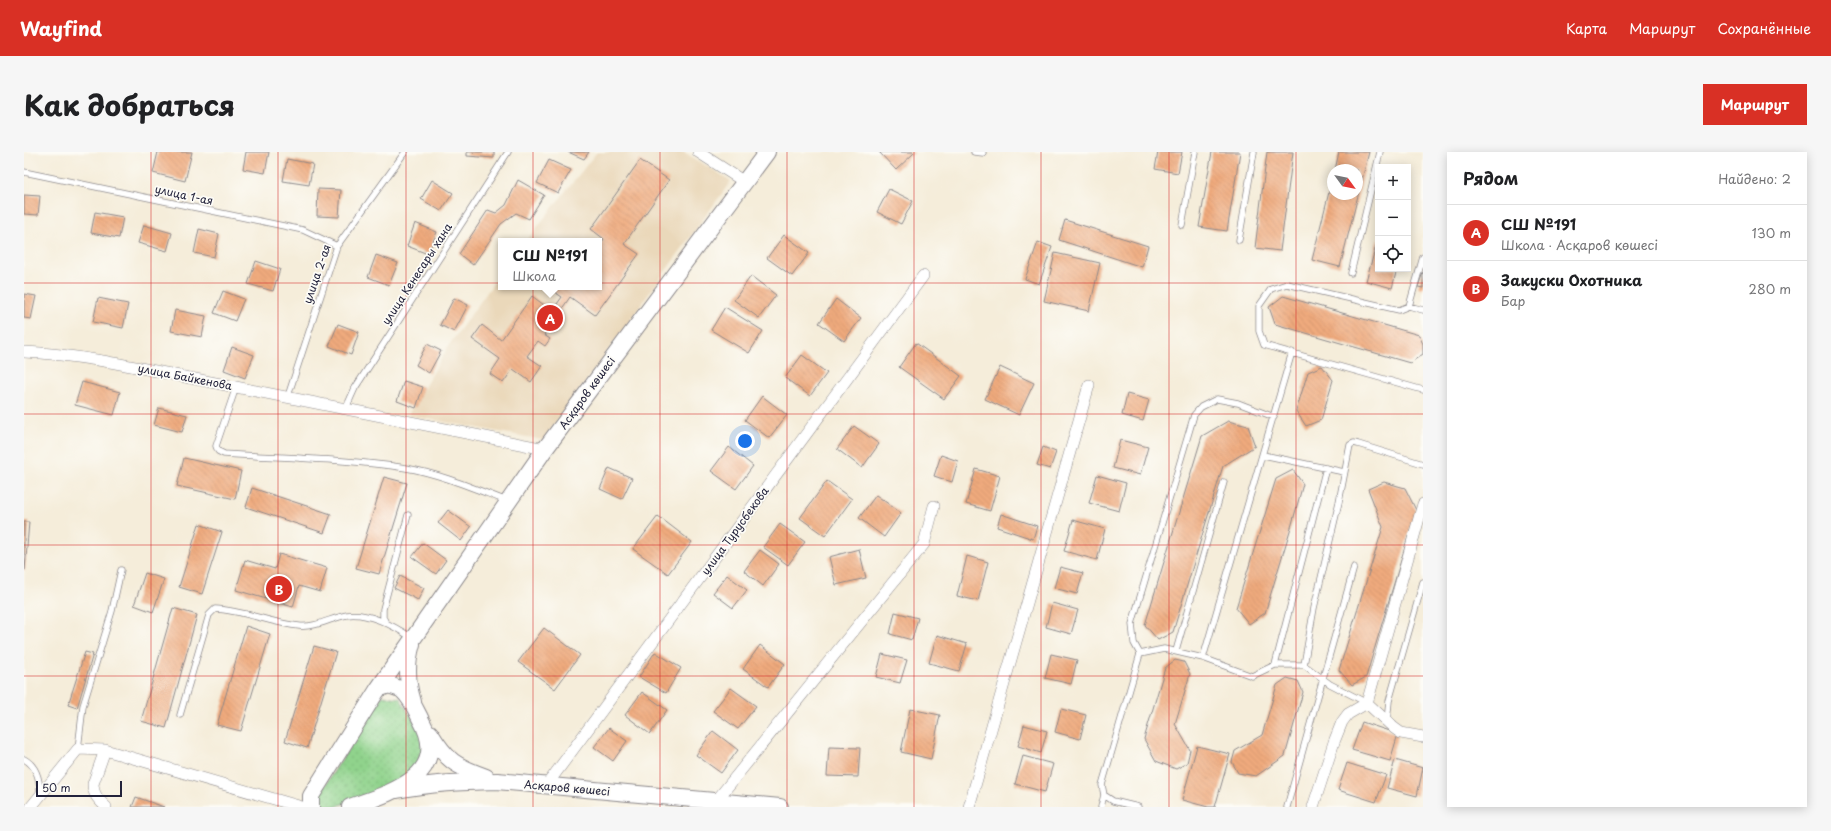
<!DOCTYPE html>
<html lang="ru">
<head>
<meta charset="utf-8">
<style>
  body { margin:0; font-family:"Playpen Sans",sans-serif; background:#f6f6f6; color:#202124 }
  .controls { position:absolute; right:12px; top:12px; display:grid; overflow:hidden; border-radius:0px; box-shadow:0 2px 10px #0003 }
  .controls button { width:36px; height:36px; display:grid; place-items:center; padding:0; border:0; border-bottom:1px solid #e0e0e0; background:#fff; color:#202124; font:20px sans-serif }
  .compass { position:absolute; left:1303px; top:12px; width:36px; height:36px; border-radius:50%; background:#fff; box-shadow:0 2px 10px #0003; rotate:123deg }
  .scale { position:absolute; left:12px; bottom:10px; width:86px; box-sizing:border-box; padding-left:4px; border:2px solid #22223b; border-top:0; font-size:11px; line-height:14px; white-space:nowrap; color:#22223b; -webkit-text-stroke:3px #fdfcf7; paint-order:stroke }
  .you { position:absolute; left:721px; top:289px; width:14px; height:14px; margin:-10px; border:3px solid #fff; border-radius:50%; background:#1a73e8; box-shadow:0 0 0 6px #1a73e833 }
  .badge { display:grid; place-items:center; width:26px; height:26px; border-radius:50%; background:#d93025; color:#fff; font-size:13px; font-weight:700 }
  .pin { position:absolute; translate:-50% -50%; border:2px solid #fff; box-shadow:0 1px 4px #0006 }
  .popup { position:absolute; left:474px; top:86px; width:104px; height:52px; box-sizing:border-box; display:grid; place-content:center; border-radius:0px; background:#fff; filter:drop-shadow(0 1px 3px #0005); font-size:13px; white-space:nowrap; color:#757577 }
  .popup b { font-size:15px; color:#202124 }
  .popup::after { content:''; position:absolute; left:50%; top:100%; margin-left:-8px; border:8px solid transparent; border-top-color:#fff }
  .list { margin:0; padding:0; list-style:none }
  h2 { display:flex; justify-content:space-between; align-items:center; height:52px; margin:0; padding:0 16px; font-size:17px }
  h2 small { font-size:13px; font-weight:400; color:#757577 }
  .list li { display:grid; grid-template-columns:26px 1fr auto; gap:12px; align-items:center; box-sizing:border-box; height:56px; padding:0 16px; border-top:1px solid #e0e0e0 }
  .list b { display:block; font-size:15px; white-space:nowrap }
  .list p { margin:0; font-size:13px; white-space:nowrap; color:#757577 }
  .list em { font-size:13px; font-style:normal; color:#757577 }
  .icon { flex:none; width:22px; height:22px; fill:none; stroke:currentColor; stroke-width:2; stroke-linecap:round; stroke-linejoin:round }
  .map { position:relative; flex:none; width:1399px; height:655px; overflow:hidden; border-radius:0px }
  header { display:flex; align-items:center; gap:24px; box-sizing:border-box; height:56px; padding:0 20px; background:#d93025; color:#fff }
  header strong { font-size:19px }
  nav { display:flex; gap:22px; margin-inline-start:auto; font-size:14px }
  .intro { display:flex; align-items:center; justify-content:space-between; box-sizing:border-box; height:96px; padding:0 24px }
  h1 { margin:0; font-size:28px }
  .button { padding:10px 18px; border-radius:0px; background:#d93025; color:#fff; font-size:14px; font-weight:700 }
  main { display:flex; gap:24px; padding:0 24px }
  aside { flex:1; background:#fff; border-radius:0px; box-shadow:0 2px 10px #0003 }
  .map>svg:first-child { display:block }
</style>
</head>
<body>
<header>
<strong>Wayfind</strong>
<nav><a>Карта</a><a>Маршрут</a><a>Сохранённые</a></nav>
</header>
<div class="intro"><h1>Как добраться</h1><a class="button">Маршрут</a></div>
<main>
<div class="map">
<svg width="1399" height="655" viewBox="0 0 1399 655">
  <defs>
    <pattern id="grass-dots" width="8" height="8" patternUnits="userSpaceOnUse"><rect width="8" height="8" fill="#90d38c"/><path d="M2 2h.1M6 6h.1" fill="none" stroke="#7cb57a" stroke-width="1.8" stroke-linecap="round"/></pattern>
    <pattern id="building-back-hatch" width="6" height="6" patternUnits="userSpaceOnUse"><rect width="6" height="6" fill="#efaa7d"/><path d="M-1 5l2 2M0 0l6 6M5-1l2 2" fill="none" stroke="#cd926d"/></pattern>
  </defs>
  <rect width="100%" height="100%" fill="#fdfcf7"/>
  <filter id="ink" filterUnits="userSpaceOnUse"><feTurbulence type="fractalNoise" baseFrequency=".025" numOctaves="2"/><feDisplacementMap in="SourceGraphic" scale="8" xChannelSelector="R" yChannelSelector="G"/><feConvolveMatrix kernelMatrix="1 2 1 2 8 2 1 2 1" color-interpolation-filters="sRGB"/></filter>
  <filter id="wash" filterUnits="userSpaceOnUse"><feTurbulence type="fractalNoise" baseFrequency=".012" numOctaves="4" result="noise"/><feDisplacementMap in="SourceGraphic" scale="16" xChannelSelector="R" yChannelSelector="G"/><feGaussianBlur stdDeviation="0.9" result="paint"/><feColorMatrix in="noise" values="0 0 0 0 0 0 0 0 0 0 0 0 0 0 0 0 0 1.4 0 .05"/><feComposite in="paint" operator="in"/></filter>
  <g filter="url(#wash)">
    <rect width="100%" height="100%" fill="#f5edda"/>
    <path fill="#ead8ba" d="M573,0H660L707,29L519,288L384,263L425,193L477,121V135H575V89H502Z"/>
    <path fill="url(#grass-dots)" stroke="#597a64" d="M358,544L376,546L398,583L399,604L389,622L370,632L311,655L299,653L293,646Z"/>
    <g id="blocks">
      <path fill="url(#building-back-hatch)" d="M134,0H168L161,29L129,21Z
        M222,0H245L241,21L219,17Z
        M443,0H470V6L443,4Z
        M544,0H565L560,7Z
        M855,0H889L890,1L872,18Z
        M1134,0H1158L1154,21L1131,17Z
        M1188,0H1216L1203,79L1175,75Z
        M1243,0H1269L1256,99L1231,96Z
        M1315,0H1345L1316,115L1288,108L1308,28L1309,42H1333V18H1311Z
        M263,7L289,12L285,33L259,29Z
        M525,8L547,18L534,41L513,31Z
        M616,8L645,28L600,92L615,102L571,163L546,145L520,183L526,187L521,194L514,189L503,204L518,214L507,230L489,217L479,231L466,222L476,207L448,187L458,173L477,188L508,144L528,159L538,145L523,135H575V95L580,87L567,77Z
        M408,28L429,41L417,59L397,47Z
        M494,28L520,43L505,67L492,61L477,72L449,113L435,102L464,58L472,61L482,53Z
        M294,37L317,38L315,65L293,64Z
        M865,37L889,49L877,72L853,60Z
        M0,43L16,44L14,63L0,62Z
        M71,60L99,65L95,86L67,81Z
        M1041,68L1124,94L1118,115L1035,88Z
        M391,71L413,80L404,102L383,94Z
        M120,73L148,81L143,99L114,91Z
        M175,77L195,82L190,105L170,101Z
        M760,83L785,101L768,124L743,106Z
        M1354,87V117H1373L1368,136L1342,129Z
        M1014,90L1028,95L1015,132L1001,127Z
        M1031,101L1076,111L1065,159L1020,149Z
        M352,103L374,111L365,133L344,125Z
        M232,109L256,117L249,139L224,132Z
        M1399,120V136L1394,135Z
        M727,124L752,143L735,166L710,148Z
        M199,139L220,147L211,169L190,161Z
        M0,142L12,144L7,167L0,166Z
        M1259,144L1395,183L1399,192V202L1386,211L1251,172L1245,155Z
        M74,146L104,152L99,176L69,170Z
        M430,146L444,153L430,180L416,173Z
        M812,147L837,166L820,189L795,171Z
        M701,155L739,179L725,201L687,178Z
        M151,158L182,164L178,185L147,179Z
        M314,172L335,180L327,203L305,194Z
        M892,191L937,224L920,247L875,215Z
        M403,192L417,199L405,221L392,213Z
        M208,195L230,203L221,226L200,218Z
        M778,203L803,221L786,244L761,226Z
        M1298,214L1309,228L1297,268L1282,274L1272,259L1284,220Z
        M976,215L1010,231L995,263L961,247Z
        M380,229L399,235L392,256L373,249Z
        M58,230L96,240L90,263L51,253Z
        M1103,242L1125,248L1119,269L1098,263Z
        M738,244L763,263L745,286L721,268Z
        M135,256L163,263L158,280L130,273Z
        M1204,269L1224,274L1231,294L1199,314L1149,480L1134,488L1121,473L1178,284Z
        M830,274L855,292L838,316L813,297Z
        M1096,288L1124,295L1116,323L1089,316Z
        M705,295L729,314L712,337L687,319Z
        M1019,295L1032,300L1026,317L1013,313Z
        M917,303L934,309L928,330L910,324Z
        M160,306L217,319L211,347L153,334Z
        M585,316L608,326L598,347L576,337Z
        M952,317L976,324L966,359L942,352Z
        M1269,318L1279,332L1268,372L1241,461L1225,472L1212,456L1252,327Z
        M1073,323L1102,331L1095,359L1065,351Z
        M360,325L383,331L355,422L332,416Z
        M803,329L828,347L801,384L776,366Z
        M1360,330L1381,336L1392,358L1342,525L1328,533L1315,518L1359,375L1344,337Z
        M228,336L307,362L300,381L222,355Z
        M852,343L877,361L860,385L835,366Z
        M424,358L447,375L437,389L414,371Z
        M977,362L1013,374L1009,387L973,375Z
        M634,364L668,390L644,422L609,397Z
        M1049,368L1081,377L1073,408L1040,399Z
        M0,370H5L1,418H0Z
        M175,372L198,380L178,442L155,435Z
        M756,372L781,390L764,413L739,395Z
        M399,391L422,408L412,422L388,405Z
        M835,397L842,426L812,433L805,405Z
        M736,398L755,412L739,434L720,419Z
        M255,402L303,416L296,440L275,434L269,455L212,438L221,408L251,417Z
        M943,404L964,410L954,449L933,444Z
        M1036,415L1059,421L1053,442L1030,436Z
        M121,421L140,427L129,460L110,453Z
        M703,423L723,438L709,456L689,441Z
        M376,424L400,436L394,448L370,436Z
        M1028,451L1054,458L1047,482L1022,475Z
        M149,456L173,463L142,576L117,569Z
        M871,460L894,466L888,488L866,482Z
        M222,474L246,482L217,579L193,573Z
        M520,476L556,503L531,537L494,510Z
        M913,483L943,492L935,519L905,511Z
        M736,493L761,512L744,535L719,517Z
        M290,494L312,500L283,596L261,589Z
        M61,500L69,502L53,556L44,553Z
        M631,500L657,516L642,541L615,525Z
        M858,502L883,508L876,531L852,525Z
        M1027,502L1053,508L1047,532L1021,526Z
        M1151,508L1160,510L1166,522L1151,572L1166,598L1163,611L1152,617L1132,609L1120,587L1141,516Z
        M1263,526L1274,529L1279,540L1261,604L1232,624L1214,621L1208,610L1211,599L1238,583L1253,533Z
        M707,536L732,554L714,577L689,559Z
        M618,540L643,558L626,582L601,563Z
        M886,557L916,563L907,607L877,600Z
        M1037,557L1062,563L1056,587L1031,580Z
        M1338,570L1374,582L1366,609L1328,598Z
        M1000,573L1023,579L1017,601L994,594Z
        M585,576L603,589L589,609L570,595Z
        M689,579L714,598L697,621L672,603Z
        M1173,594L1206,602L1191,655H1184L1158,648Z
        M805,595L836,596L834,625L803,624Z
        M999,604L1029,612L1021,640L991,632Z
        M1371,608L1399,616L1393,644L1363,636Z
        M1323,611L1362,623L1352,650L1314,638Z
        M112,645L140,655H108Z"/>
    </g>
  </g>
  <g filter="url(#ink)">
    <use href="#blocks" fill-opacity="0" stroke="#8c888a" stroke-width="1"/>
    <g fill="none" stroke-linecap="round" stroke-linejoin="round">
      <defs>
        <path id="lane" d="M950,0L959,1
          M0,20L279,78L313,94
          M1158,73L1171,0
          M1215,88L1230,0
          M1399,105L1385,154L1375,158L1263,132L1247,137L1235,154V179L1240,193L1399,238
          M1327,121L1356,0
          M1385,154L1399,158
          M1268,200L1179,506L1228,524L1251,513H1280L1306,532L1343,551
          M212,235L192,294L194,299L200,302C260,306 322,307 382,316C417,322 451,337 483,349
          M264,244L313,94L381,0
          M322,256L331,236L484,0
          M1239,303L1320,320
          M362,471L359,465V457L384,363
          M1152,499L1200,330
          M1116,502L1110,491L1108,472L1170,263L1177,255L1193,247L1214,251L1250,265
          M1251,513L1302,316
          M1280,513L1290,456L1315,350L1326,293L1330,291L1334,292L1399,312
          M156,563L185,463L191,457C219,458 246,471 275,474C291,476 307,466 323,463C345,460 370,474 388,486
          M1363,570L1365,549L1399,430
          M54,597L59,554L88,459L97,418
          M0,607C13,614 16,628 16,642
          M1077,655L1080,643
          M1114,655L1089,649L1080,643L1078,633L1116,502L1140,497L1179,506
          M1263,655L1330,415"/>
        <path id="street" d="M674,0L719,29
          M0,200C66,203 132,220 197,232C306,253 414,275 521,297
          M1343,551L1370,576L1377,581L1399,585
          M81,598L69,632C69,643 75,648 82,655
          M522,634L899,124
          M692,649L900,392L910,354
          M7,655L54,597L81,598L278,655
          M945,655L1065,233
          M1289,655L1310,590L1318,570L1324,562L1343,551L1399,352"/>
        <path id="secondary" d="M388,492C382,512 383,531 389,550
          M354,537L521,297L743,0
          M406,581C423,609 431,614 462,625
          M373,638C407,631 439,630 473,629L756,655
          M287,655V644L354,537L365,533C369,535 376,536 379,539C387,546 393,560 397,568C428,624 366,641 326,655"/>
      </defs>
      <use href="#lane" stroke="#8c888a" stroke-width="7"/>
      <use href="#street" stroke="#8c888a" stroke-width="12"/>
      <use href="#secondary" stroke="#8c888a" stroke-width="18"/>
      <use href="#lane" stroke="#fff" stroke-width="5.5"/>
      <use href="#street" stroke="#fff" stroke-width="11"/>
      <use href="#secondary" stroke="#fff" stroke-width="16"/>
    </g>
  </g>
  <path fill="none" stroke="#d62828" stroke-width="1" stroke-opacity="0.55" d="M127,0V655M254,0V655M382,0V655M509,0V655M636,0V655M763,0V655M890,0V655M1017,0V655M1145,0V655M1272,0V655M0,131H1399M0,262H1399M0,393H1399M0,524H1399"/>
  <g text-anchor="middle" stroke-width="3.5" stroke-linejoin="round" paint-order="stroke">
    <g font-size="11" fill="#22223b" stroke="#fdfcf7">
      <text transform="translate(160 43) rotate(12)" y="4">улица 1-ая</text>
      <text transform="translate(293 122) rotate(-71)" y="4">улица 2-ая</text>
      <text transform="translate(393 122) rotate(-57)" y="4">улица Кенесары хана</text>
      <text transform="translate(161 225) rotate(11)" y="4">улица Байкенова</text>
      <text transform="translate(563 241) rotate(-54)" y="4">Асқаров көшесі</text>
      <text transform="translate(711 379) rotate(-54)" y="4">улица Турусбекова</text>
      <text transform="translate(543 636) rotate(5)" y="4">Асқаров көшесі</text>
    </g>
  </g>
</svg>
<div class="controls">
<button>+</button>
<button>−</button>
<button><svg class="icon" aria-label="locate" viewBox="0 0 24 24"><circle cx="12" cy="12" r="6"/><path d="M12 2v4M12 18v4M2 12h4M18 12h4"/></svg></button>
</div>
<svg class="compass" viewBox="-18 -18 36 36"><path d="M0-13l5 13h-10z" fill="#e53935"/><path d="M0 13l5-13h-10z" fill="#757577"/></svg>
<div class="scale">50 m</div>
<div class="you"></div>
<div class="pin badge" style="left:526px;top:166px">A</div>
<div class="popup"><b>СШ №191</b>Школа</div>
<div class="pin badge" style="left:255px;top:437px">B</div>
</div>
<aside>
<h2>Рядом<small>Найдено: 2</small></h2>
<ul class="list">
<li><span class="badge">A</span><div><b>СШ №191</b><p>Школа · Асқаров көшесі</p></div><em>130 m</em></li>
<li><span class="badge">B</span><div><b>Закуски Охотника</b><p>Бар</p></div><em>280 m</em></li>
</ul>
</aside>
</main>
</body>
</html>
